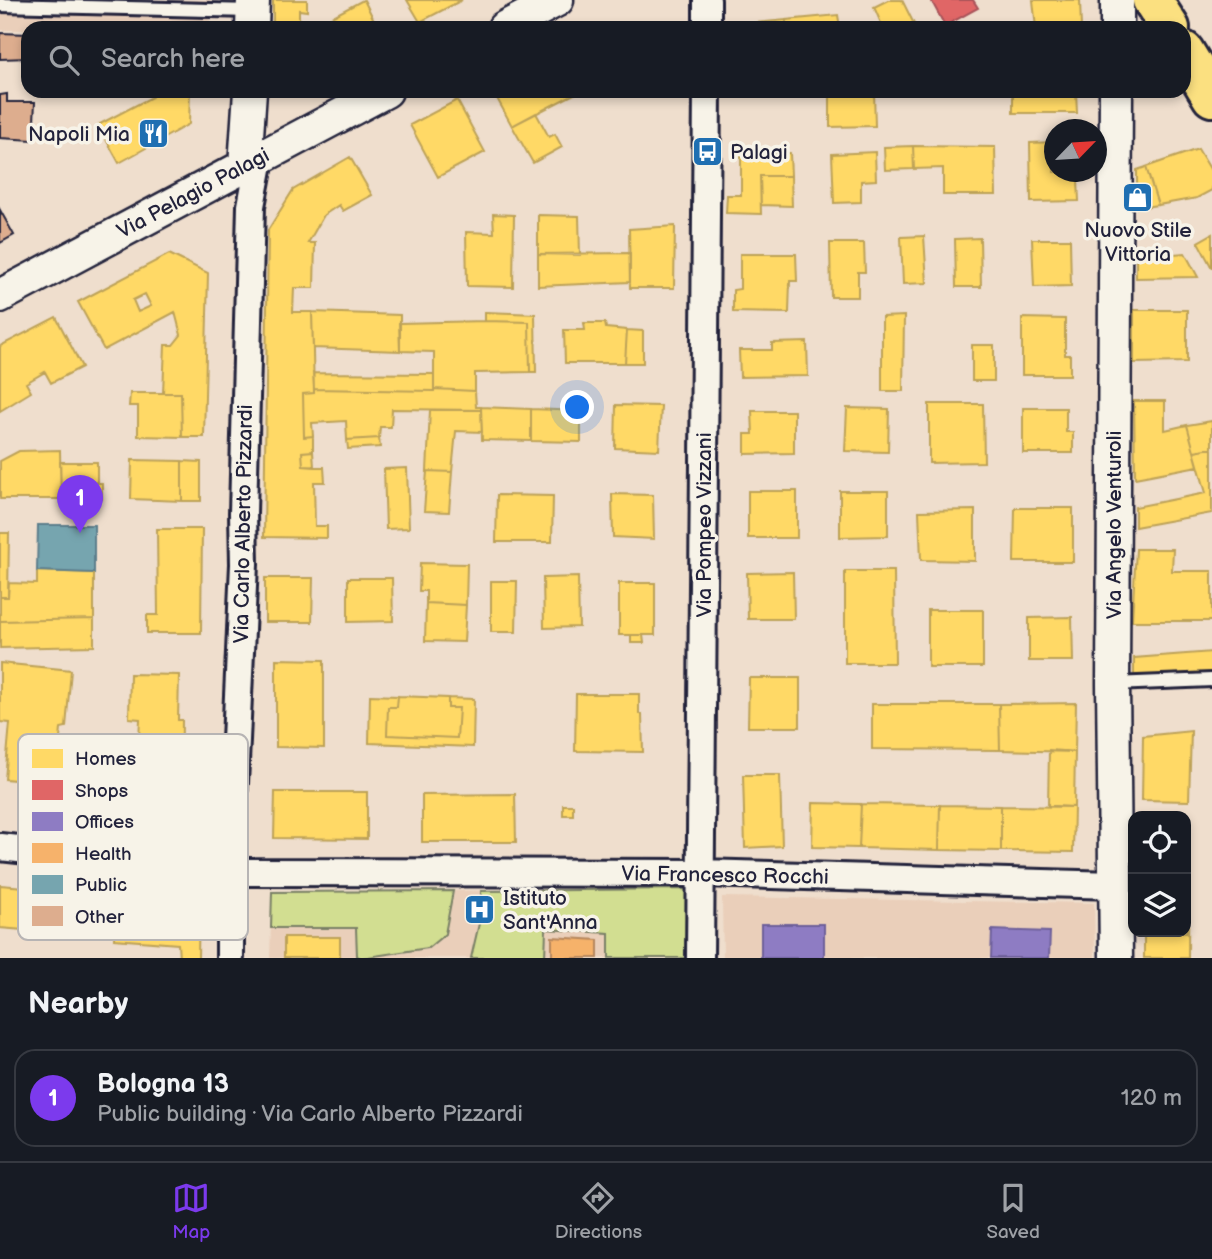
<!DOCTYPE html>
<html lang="en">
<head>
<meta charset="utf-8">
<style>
  body { margin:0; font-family:"Balsamiq Sans",sans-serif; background:#242831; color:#f1f3f6 }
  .controls { position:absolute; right:21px; bottom:21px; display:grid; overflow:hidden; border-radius:14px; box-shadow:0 4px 10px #0003 }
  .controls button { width:63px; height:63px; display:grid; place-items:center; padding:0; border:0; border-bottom:2px solid #363941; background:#171b24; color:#f1f3f6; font:35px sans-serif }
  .compass { position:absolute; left:1044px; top:119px; width:63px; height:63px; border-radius:50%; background:#171b24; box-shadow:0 4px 10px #0003; rotate:65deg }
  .you { position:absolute; left:578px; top:408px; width:24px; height:24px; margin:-18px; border:5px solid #fff; border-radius:50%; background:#1a73e8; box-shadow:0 0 0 10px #1a73e833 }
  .badge { display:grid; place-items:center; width:46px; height:46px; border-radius:50%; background:#7c3aed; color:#fff; font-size:23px; font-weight:700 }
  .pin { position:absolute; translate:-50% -58px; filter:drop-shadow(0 2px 4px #0008) }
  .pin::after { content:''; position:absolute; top:37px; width:24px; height:21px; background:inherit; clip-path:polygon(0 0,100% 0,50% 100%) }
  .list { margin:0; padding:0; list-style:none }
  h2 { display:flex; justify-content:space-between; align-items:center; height:91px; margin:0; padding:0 28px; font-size:30px }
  h2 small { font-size:23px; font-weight:400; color:#9ea1a6 }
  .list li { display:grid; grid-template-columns:46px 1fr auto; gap:21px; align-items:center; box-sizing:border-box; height:98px; margin:0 14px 14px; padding:0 14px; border:2px solid #363941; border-radius:21px }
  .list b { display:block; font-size:26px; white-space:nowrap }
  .list p { margin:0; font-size:23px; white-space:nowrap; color:#9ea1a6 }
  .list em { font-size:23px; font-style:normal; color:#9ea1a6 }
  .icon { flex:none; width:38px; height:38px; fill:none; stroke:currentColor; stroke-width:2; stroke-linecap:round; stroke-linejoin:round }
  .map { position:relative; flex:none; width:1212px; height:958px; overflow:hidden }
  .search { position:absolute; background:#171b24; box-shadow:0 4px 10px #0003; left:21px; right:21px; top:21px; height:77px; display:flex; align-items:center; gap:18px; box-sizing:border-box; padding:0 24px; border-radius:21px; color:#9ea1a6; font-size:26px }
  .sheet { height:203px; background:#171b24 }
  nav { display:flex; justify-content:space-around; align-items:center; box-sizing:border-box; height:98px; border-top:2px solid #363941; background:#171b24; font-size:19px; color:#9ea1a6 }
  nav a { display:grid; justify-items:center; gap:4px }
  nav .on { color:#7c3aed }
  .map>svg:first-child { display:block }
</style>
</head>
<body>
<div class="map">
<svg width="1212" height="958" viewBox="0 0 1212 958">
  <rect width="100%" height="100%" fill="#efdecd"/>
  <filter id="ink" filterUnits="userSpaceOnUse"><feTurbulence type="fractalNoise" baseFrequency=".0143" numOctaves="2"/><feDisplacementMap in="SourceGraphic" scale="14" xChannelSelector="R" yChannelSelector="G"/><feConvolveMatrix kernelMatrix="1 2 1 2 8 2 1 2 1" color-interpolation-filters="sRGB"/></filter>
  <g filter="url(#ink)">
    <path fill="#eacfba" d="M0,0H210V28L0,30Z
      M688,889V958H270L272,892Z
      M722,897L1094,903L1095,958H723Z"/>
    <path fill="#d2de91" stroke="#7a8066" stroke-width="2" d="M688,889V958H609V933L546,929L545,958H471L481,915V891Z
      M453,891L445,934L428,948L361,958L357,956L356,928H271L272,892Z"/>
    <path fill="#ffd966" stroke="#bda259" stroke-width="2" fill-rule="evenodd" d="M273,0H307V11L299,10V28H273Z
      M364,0L378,28H311L363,0Z
      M407,0H462L420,22Z
      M888,0H902L916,28H883L874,7Z
      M1033,0H1080L1081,28H1036Z
      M838,15L840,28H786V20Z
      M786,20V28H746L745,24Z
      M152,91H190L189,124L119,163L98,125L152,97Z
      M493,91H580L512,126Z
      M830,91H874L875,126L830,127Z
      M1013,91H1076L1077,113H1013Z
      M457,100L485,152L438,177L410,125Z
      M536,113L549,137L555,134L562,147L533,163L512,126Z
      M1054,142V172H1075V180H1078L1079,201L1031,202L1030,143Z
      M913,146L914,169L885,170L884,147Z
      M913,146L995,147L996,195H943V168L914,169Z
      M1198,149L1212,172V190L1197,198L1158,205L1146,167Z
      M875,152L876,180L861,181V202L834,203L832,154Z
      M790,153L791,176H760L761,214L726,213L727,195H741V156Z
      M350,157L372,195L343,211L339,205L324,215L308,243H315L314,288H294L293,312H312L314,393L303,394L304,437L313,436V451L302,452L303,466L324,467L325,482H314L315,526H327V538L264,537L268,230L293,190Z
      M1146,167L1158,205L1137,208V170Z
      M760,176H791L792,206L761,205Z
      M493,214L514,215L513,287L467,286L466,232L494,233Z
      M538,215L579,216L580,255L538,254Z
      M675,226L674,288H630L629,229Z
      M1212,234V268L1198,242Z
      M924,236L927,283L903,284L901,237Z
      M980,238L981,287H956L955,239Z
      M1032,239H1070L1071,286L1034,287Z
      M830,243H864L865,272H858V297H831Z
      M630,253V282L538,286V254Z
      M1185,253L1198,277L1136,278V257Z
      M169,254L208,273L204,437H182L181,393H163L165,345H173L181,335L175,312L104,350L78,302ZM145,294L151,306L138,312L133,300Z
      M740,254H796L797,281H790L789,313L733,312V290L740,289Z
      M1134,310H1187V362L1134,363Z
      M312,312L400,315V351L313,348Z
      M485,312L535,314L536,372H530L529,322L485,321Z
      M904,316L903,391H882V317Z
      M56,317L82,367L51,383L45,372L26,383L31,392L0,411V346Z
      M1022,318L1065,319V355H1070V375H1022Z
      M485,321L529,322L530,372L475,373V391L434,389V352L400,351L399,323Z
      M584,323H605L606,328L627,330L625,363H565L564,330H585Z
      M627,330L643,331V363H625Z
      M807,342L808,376L740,377L739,350H772V343Z
      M972,345H994V381H972Z
      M313,373L434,374V391L314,389Z
      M314,389L434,391V389L475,391L476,407H481V410L392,409L391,427H380L379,438L347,440L346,421L312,423L313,436L304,437L303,394L314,393Z
      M130,393H181L182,437L138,436V406H129Z
      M1134,401H1165V430L1187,425L1198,466L1135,478Z
      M929,404H983L984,462L929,463Z
      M616,405L661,406L659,450L615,448Z
      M481,407L531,409V441L482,440Z
      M847,408L889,409L888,452L845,451Z
      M1023,408H1066V432H1073V453H1023Z
      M531,409L581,411V442L531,441Z
      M430,410H481L482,432L456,431L452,472L427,471Z
      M752,411H794V453L745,454V434H753Z
      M1212,421V448L1194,451L1187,425Z
      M379,438L380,447L348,449L347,440Z
      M1212,448V513L1135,527V507L1206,493L1194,451Z
      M60,450L61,499H0V461L19,451Z
      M313,451L314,467L303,466L302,452Z
      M132,460L182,461V501L131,499Z
      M182,461L201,462V501H182Z
      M60,462H97V483H102V499H61Z
      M407,468L409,528L386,529L384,469Z
      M427,471L452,472L449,512L424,511Z
      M748,491H797V538H748Z
      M840,491H888V536L840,537Z
      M612,494L653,495L654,539L613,537Z
      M497,495L553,496L552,542H496Z
      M1015,508H1073V562H1014Z
      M975,510V561L921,560L919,511Z
      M157,529H202L201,633H147V615H158Z
      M0,533H9L8,597H0Z
      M1136,549H1173L1172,571H1212V621H1132Z
      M420,563L467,564L466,605L426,603V591H419Z
      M37,571L94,573V619L0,621V597H8L9,583L37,584Z
      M845,571H894L895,663H845Z
      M793,572L794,619H748L747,573Z
      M578,577L579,627L544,628L543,578Z
      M265,578H313L312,622H265Z
      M348,578H392L393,621L348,622Z
      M491,581H517L516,632H491Z
      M619,583H655V635H619Z
      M426,603L466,605L464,642L425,641Z
      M928,610H983V667H928Z
      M1072,617L1073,661H1029V618Z
      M94,619V646L0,648V621Z
      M631,635H643L644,643H631Z
      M1212,652V672L1134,677V658Z
      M276,659L324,660V748L276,747Z
      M0,663L71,670L66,727L61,728L56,784L5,779L10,723L0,722Z
      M130,674L179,675L178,720H182L181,795H176L175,825L95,821L98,775L137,778L140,719L129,718Z
      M749,678H800V727H748Z
      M576,694H639V714H642L643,752L575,751Z
      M370,695L398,696L397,707H388L387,735L457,738L459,708H448V698L474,699L473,747L369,743Z
      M398,696L448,698V708H459L457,738L387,735L388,707H397Z
      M1076,703L1075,752L1000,750L999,704Z
      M872,704H999L1000,750L872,749Z
      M1191,731L1189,801L1142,800L1143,736Z
      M1049,750L1075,752L1074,807L1048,806Z
      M743,775H780L782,846L745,848Z
      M275,792H367V839L274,838Z
      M515,794L516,842H422V795Z
      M813,803L861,804L859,848L812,847Z
      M861,804L940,805L939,850L859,848Z
      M563,805H573V815H563Z
      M940,805L1001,806V851L939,850Z
      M1001,806L1074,807L1073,852L1001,851Z
      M1186,828H1189L1188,958H1144V932H1186Z
      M0,885L87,892L83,935L0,928Z
      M115,896L199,904L198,958H179L178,944L114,939Z
      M284,937H340V958H284Z"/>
    <path fill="#e06666" stroke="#a75259" stroke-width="2" d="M931,0H973L978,8L945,26Z"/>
    <path fill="#8e7cc3" stroke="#6e619a" stroke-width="2" d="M761,924H824V958H761Z
      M992,930L1050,932L1049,958H991Z"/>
    <path fill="#f6b26b" stroke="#b6875d" stroke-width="2" d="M552,937L598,940V958H552Z"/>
    <path fill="#76a5af" stroke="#5d7e8c" stroke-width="2" d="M38,525H94V573L37,571Z"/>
    <path fill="#ddad8e" stroke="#22223b" stroke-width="2" d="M0,33L28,34V58L0,59Z
      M7,94V102H35L33,140L0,138V95Z
      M0,210L14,235L0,243Z"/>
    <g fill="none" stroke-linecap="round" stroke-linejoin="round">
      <defs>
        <path id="service" d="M0,5L252,11
          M1113,684L1212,680"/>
        <path id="minor" d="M707,28V0
          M0,847L230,872L701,873L1115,885
          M230,958V872L244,564L243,513L251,206L260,158
          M700,958L707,91"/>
        <path id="tertiary" d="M252,28L253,0
          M504,28L557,0
          M1117,28V0
          M1116,91L1113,684L1116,958
          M245,166L250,91
          M0,296L386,91"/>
        <path id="primary" d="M1152,0L1170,28
          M1184,51L1212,97"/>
      </defs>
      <use href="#service" stroke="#22223b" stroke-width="18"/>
      <use href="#minor" stroke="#22223b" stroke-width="32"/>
      <use href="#tertiary" stroke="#22223b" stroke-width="37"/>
      <use href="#primary" stroke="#22223b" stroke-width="44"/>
      <use href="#service" stroke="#f7f3e8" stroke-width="12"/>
      <use href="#minor" stroke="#f7f3e8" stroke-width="26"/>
      <use href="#tertiary" stroke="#f7f3e8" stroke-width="32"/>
      <use href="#primary" stroke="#fbe080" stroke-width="38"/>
    </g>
  </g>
  <defs>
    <symbol id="restaurant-square" viewBox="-11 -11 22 22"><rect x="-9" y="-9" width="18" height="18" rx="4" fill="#1f6fb2" stroke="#f7f3e8"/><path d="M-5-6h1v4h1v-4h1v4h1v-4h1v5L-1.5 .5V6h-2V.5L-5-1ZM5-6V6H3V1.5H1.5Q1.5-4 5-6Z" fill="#fff"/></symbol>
    <symbol id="bus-square" viewBox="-11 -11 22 22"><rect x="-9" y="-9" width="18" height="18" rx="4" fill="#1f6fb2" stroke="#f7f3e8"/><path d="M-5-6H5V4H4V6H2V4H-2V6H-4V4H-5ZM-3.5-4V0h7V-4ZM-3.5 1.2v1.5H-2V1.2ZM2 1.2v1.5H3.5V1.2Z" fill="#fff"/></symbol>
    <symbol id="shop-square" viewBox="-11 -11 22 22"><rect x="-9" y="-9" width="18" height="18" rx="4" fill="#1f6fb2" stroke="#f7f3e8"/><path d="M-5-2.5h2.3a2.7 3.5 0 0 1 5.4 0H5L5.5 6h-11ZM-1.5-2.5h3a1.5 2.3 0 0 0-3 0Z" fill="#fff"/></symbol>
    <symbol id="hospital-square" viewBox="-11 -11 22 22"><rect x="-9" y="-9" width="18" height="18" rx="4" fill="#1f6fb2" stroke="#f7f3e8"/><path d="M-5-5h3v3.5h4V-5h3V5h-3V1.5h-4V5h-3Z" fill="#fff"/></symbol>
  </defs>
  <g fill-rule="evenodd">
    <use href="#restaurant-square" x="136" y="116" width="35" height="35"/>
    <use href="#bus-square" x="690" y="134" width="35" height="35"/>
    <use href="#shop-square" x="1120" y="180" width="35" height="35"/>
    <use href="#hospital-square" x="462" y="892" width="35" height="35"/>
  </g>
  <g text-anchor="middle" stroke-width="7" stroke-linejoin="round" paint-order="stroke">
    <g font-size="21" fill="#22223b" stroke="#f7f3e8" text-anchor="start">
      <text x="130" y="141" text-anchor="end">Napoli Mia</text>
      <text x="730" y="159">Palagi</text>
      <text x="1138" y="237" text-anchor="middle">Nuovo Stile<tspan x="1138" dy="24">Vittoria</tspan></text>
      <text x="503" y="905">Istituto<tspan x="503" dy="24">Sant'Anna</tspan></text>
    </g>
    <g font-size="21" fill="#22223b" stroke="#f7f3e8">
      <text transform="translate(193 193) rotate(-28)" y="7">Via Pelagio Palagi</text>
      <text transform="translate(243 524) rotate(-89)" y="7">Via Carlo Alberto Pizzardi</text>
      <text transform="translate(704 525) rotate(-90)" y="7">Via Pompeo Vizzani</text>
      <text transform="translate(1114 525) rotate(-90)" y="7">Via Angelo Venturoli</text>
      <text transform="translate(725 875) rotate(1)" y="7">Via Francesco Rocchi</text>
    </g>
  </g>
  <rect x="18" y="734" width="230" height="206" rx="10" fill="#f7f3e8" stroke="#b7b4b4" stroke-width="2"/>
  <rect x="32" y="749" width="31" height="19" fill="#ffd966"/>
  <rect x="32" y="780" width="31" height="20" fill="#e06666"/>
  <rect x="32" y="812" width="31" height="19" fill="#8e7cc3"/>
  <rect x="32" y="843" width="31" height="20" fill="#f6b26b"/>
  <rect x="32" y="875" width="31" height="19" fill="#76a5af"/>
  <rect x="32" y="906" width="31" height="20" fill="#ddad8e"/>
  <g font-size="19" fill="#22223b">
    <text x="75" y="765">Homes</text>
    <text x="75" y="797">Shops</text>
    <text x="75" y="828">Offices</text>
    <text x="75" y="860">Health</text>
    <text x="75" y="891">Public</text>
    <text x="75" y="923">Other</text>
  </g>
</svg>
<div class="controls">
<button><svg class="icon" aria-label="locate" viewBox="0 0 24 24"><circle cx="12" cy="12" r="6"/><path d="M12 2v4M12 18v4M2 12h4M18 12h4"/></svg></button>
<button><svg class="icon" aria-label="layers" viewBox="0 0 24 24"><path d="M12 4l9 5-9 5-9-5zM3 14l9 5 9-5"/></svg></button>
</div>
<svg class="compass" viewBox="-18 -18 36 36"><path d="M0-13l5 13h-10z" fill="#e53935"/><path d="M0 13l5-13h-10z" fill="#9ea1a6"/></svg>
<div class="you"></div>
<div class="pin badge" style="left:80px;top:533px">1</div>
<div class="search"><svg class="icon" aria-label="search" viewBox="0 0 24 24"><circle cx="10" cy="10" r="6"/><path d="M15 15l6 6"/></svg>Search here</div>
</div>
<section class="sheet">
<h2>Nearby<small></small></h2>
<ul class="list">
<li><span class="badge">1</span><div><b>Bologna 13</b><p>Public building · Via Carlo Alberto Pizzardi</p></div><em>120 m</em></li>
</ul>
</section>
<nav>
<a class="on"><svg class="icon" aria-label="map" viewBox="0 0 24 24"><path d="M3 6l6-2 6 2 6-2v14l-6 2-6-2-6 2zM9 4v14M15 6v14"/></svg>Map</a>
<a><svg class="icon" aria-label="directions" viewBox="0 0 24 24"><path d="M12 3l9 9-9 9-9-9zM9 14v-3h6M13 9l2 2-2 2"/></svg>Directions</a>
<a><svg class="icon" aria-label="saved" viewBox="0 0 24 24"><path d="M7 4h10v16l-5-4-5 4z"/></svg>Saved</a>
</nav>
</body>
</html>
